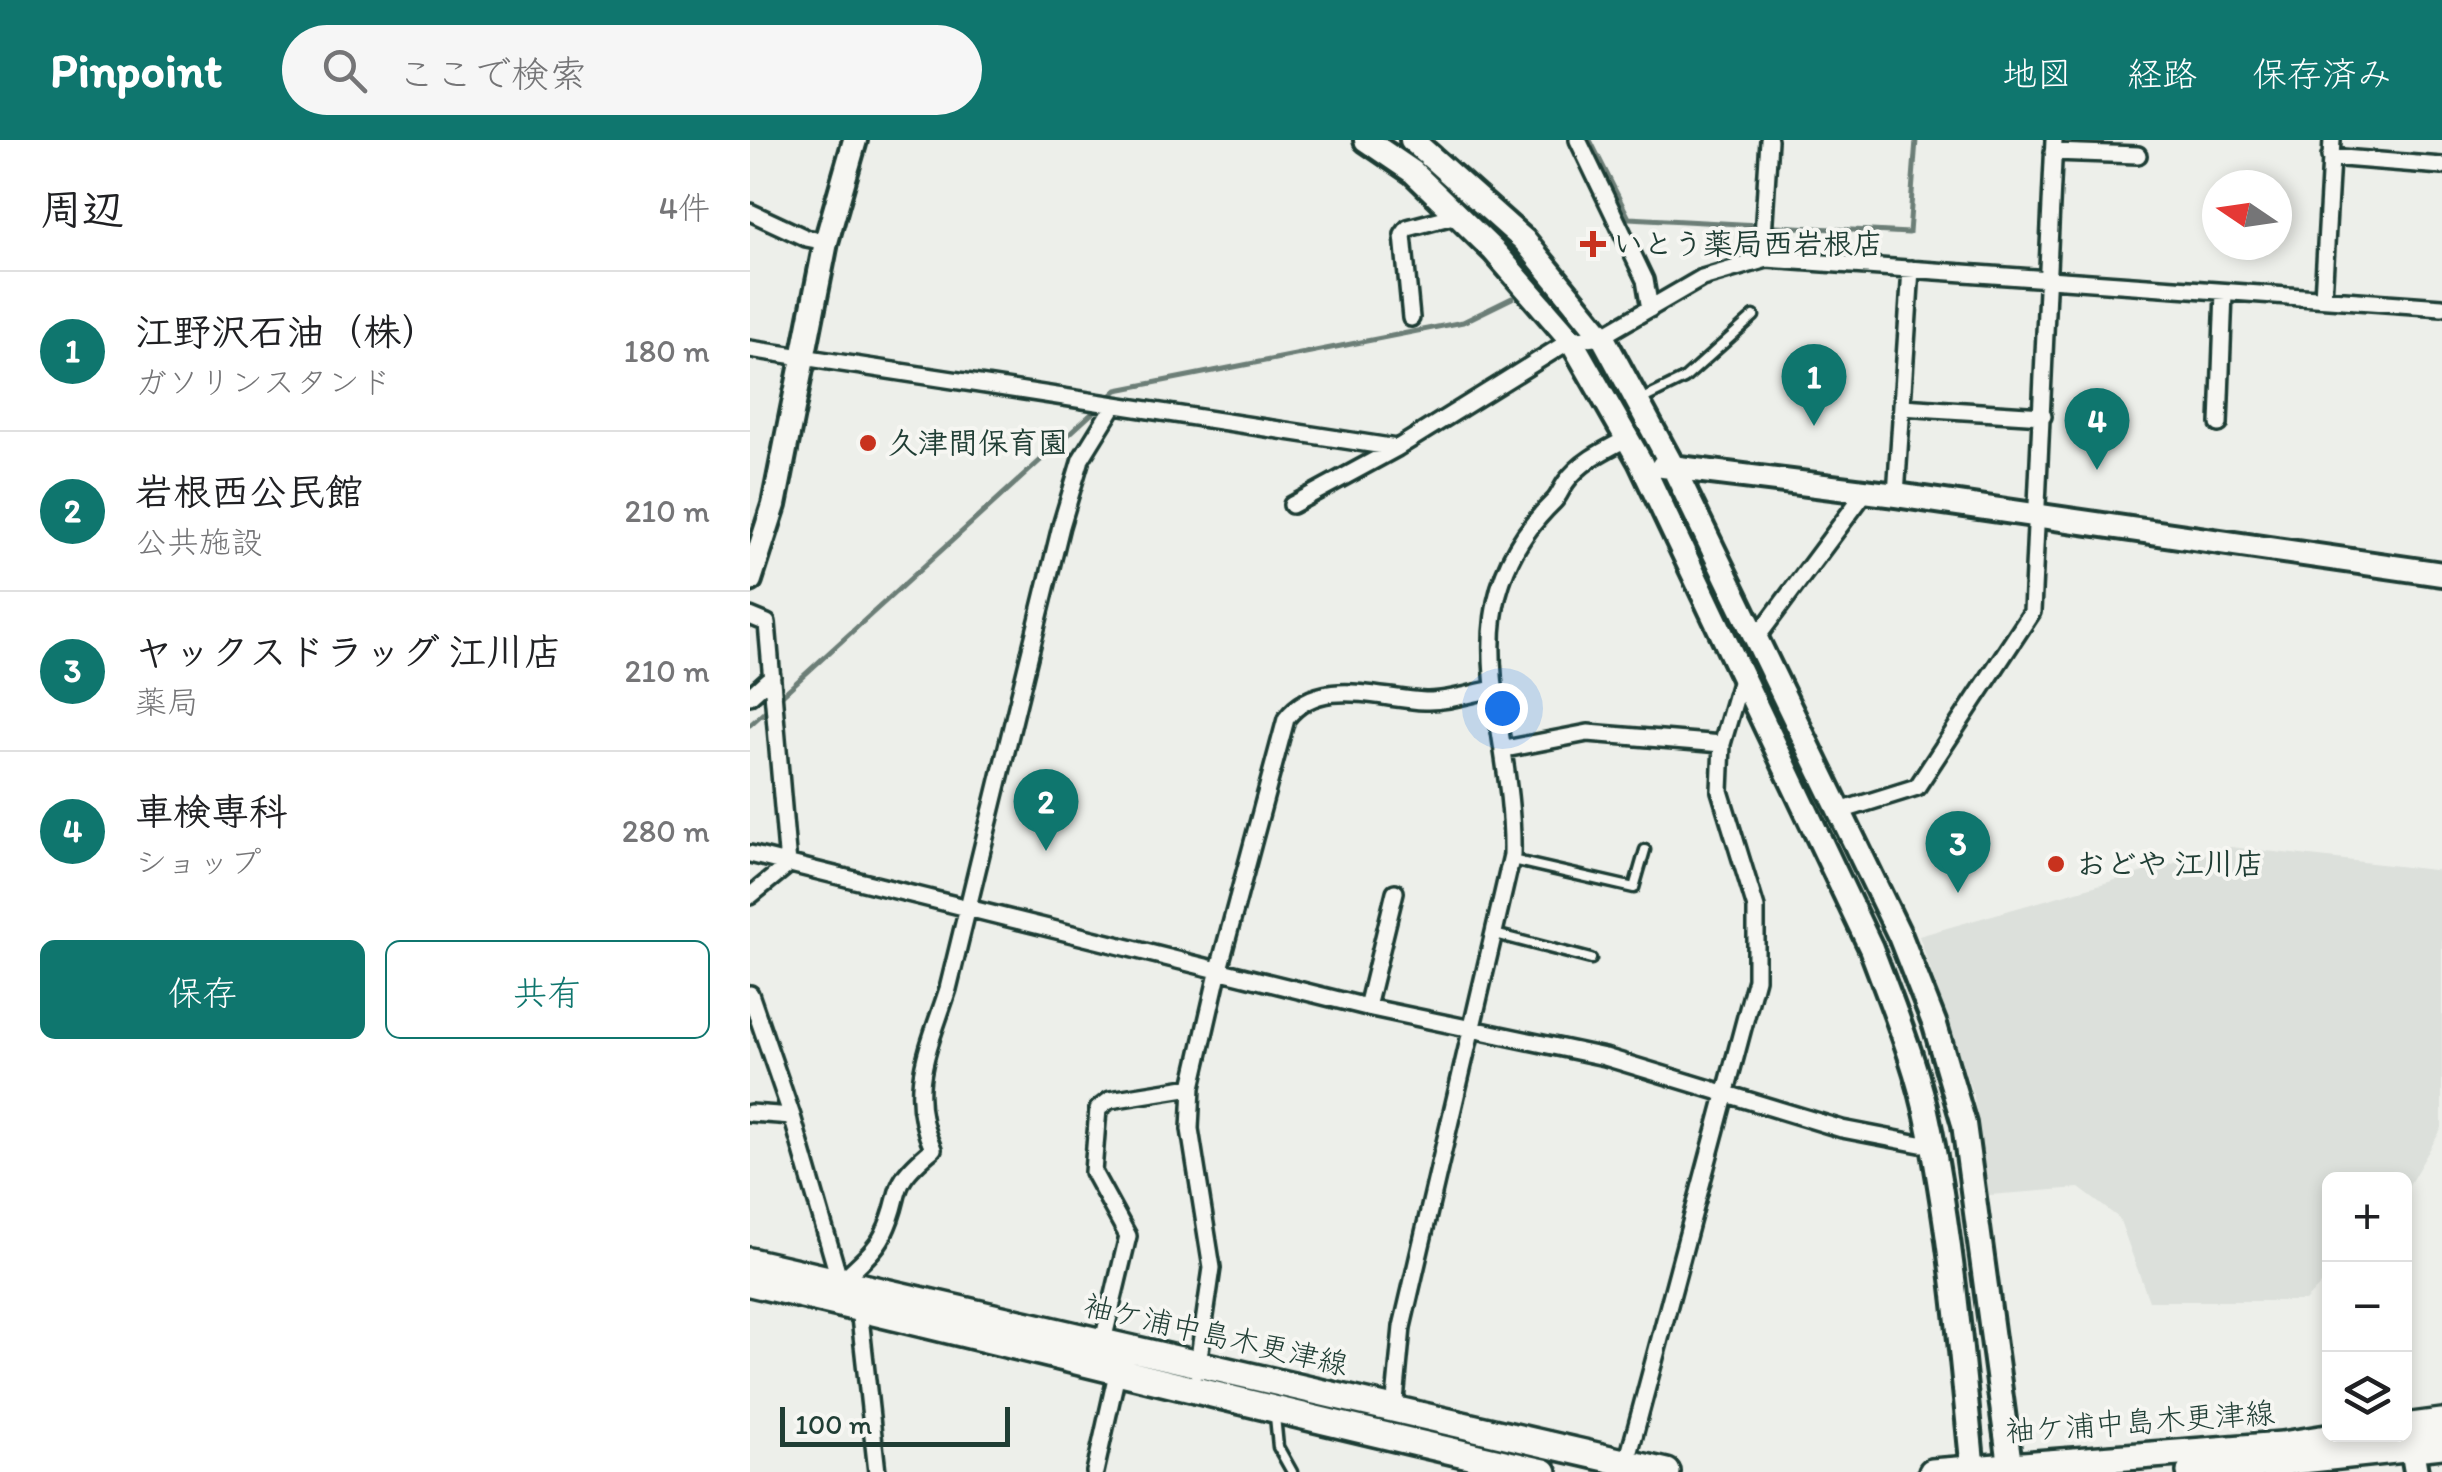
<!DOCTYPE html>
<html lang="ja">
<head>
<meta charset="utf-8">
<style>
  body { margin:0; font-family:Itim,"Klee One",sans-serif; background:#f6f6f6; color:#202124 }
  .controls { position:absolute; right:30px; bottom:30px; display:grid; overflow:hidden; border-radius:15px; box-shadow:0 5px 15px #0003 }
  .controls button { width:90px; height:90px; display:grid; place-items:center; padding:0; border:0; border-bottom:2px solid #e0e0e0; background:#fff; color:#202124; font:50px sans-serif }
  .compass { position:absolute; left:1452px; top:30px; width:90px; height:90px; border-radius:50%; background:#fff; box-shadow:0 5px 15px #0003; rotate:283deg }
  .scale { position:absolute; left:30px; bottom:25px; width:230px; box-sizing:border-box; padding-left:10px; border:5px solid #1f3d34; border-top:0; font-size:28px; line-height:35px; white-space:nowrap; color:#1f3d34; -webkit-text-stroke:8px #f6f6f2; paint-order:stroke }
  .you { position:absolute; left:752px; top:568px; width:35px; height:35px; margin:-25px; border:8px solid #fff; border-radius:50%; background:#1a73e8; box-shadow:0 0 0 15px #1a73e833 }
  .badge { display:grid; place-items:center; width:65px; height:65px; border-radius:50%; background:#0f766e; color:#fff; font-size:32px; font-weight:700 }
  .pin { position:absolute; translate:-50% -82px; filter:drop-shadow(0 2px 5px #0008) }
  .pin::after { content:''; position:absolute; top:52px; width:35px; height:30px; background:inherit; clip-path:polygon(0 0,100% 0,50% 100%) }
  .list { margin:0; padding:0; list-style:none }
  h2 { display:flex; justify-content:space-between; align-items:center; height:130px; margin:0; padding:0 40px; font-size:42px }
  h2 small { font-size:32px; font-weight:400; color:#757577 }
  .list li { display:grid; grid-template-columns:65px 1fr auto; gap:30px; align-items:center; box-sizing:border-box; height:160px; padding:0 40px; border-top:2px solid #e0e0e0 }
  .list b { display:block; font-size:38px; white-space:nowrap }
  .list p { margin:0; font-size:32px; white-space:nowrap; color:#757577 }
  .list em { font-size:32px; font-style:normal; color:#757577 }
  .actions { display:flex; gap:20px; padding:30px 40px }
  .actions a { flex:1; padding:22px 0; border:2px solid #0f766e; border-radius:15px; text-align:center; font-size:35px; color:#0f766e }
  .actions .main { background:#0f766e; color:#fff }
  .icon { flex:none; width:55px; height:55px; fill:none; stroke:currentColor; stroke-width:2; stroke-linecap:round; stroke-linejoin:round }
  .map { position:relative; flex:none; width:1692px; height:1332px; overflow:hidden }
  header { display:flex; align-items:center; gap:60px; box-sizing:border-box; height:140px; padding:0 50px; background:#0f766e; color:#fff }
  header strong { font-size:48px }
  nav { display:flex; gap:55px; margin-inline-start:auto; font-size:35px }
  .search { width:700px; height:90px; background:#f6f6f6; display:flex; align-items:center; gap:25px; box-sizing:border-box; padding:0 35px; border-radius:55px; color:#757577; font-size:38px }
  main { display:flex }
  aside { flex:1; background:#fff }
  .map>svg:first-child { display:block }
</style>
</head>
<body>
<header>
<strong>Pinpoint</strong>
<div class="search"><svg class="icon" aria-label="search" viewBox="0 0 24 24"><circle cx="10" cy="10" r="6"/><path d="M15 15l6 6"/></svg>ここで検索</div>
<nav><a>地図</a><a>経路</a><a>保存済み</a></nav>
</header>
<main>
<aside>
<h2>周辺<small>4件</small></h2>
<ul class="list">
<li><span class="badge">1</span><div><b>江野沢石油（株）</b><p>ガソリンスタンド</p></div><em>180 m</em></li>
<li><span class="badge">2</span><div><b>岩根西公民館</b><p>公共施設</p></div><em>210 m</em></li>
<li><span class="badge">3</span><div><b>ヤックスドラッグ 江川店</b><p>薬局</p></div><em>210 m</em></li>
<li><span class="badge">4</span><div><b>車検専科</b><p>ショップ</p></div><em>280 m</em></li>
</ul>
<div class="actions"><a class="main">保存</a><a>共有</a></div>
</aside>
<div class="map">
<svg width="1692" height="1332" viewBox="0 0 1692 1332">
  <rect width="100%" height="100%" fill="#edefea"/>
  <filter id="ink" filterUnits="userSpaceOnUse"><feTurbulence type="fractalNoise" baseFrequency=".01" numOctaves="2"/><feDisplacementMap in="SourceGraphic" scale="20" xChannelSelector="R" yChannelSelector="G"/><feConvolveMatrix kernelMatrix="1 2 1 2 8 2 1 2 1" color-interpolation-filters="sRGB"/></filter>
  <g filter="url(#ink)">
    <path fill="#dce0db" d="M1481,707L1692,731V988L1655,1052L1654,1040H1580L1579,1136L1555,1161H1399L1369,1078L1329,1048L1239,1055L1224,958L1169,796Z"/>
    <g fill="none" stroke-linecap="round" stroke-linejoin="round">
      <path stroke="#6c7e77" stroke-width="5" d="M840,0L879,78L1159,93L1166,0
        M357,259L367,250L713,182L762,158
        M28,559L349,267
        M0,585L20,567"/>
      <defs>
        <path id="lane" d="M893,259L934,239L1004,176
          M762,720L884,748L895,710
          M745,794L841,819
          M525,1276L528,1307L542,1332"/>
        <path id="street" d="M828,0L895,140L900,169
          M1303,12L1388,15
          M1580,17L1692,26
          M0,72L56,98L76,102
          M1017,119L1013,96L1019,0
          M1573,158L1582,0
          M661,178L653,95L658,88L707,75
          M0,209L647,308L821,200L852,196L952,138L1017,119L1692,167
          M1152,267L1293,276
          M1469,284L1474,152
          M1146,355L1161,129
          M542,365L647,308
          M0,476L17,483L38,725
          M1005,500L1116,351
          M0,556L22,536
          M755,609L838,593L972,604
          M1090,671L1167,647L1282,472L1304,0
          M0,714L617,867L855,917L1092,989L1170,1004L1182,1002
          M0,756L38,725
          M0,854L42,976L90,1142
          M617,867L645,752
          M0,973L42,976
          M90,1142C104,1128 124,1113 133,1095C156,1049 134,1049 183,1009C156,950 179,908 198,849L311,386L331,319L363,267
          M109,1168L127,1332
          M353,1201L378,1096L343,1032L348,969L360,960L442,947
          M447,1231L462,1128L440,989L442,947L469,829L536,579C569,535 628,559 675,561C697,562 722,553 744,549
          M644,1271L652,1187L762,715C765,583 693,468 804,361C809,356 811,349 816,342C831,321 855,310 878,298
          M876,1326L1006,839V768L970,651L972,604L991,539
          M345,1332L368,1229"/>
        <path id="secondary" d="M616,0L663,32L744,111L821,200L890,321L1121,808C1143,867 1168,927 1180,990C1202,1102 1212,1218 1223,1332
          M662,0L774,100L852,196L924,329L1150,796L1185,885L1214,984L1261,1332
          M913,326L1146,355L1692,434
          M0,440L24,365L76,102L105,0
          M1659,1291L1666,1332"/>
        <path id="primary" d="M0,1121L917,1332
          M0,1143C265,1204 528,1273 794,1332
          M1654,1287L1692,1282
          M1182,1332L1532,1305L1602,1294
          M1440,1332L1692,1305"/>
      </defs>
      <use href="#lane" stroke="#1f3d34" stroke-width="15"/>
      <use href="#street" stroke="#1f3d34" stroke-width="22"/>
      <use href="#secondary" stroke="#1f3d34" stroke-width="30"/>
      <use href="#primary" stroke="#1f3d34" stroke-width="32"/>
      <use href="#lane" stroke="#f6f6f2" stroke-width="8"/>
      <use href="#street" stroke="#f6f6f2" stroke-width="15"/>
      <use href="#secondary" stroke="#f6f6f2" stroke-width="22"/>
      <use href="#primary" stroke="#f6f6f2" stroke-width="25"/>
    </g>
  </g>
  <g fill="#c8321e" stroke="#f6f6f2" stroke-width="4">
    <path d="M838 89h10v10h10v10h-10v10h-10v-10h-10v-10h10z"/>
    <circle cx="118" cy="303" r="10"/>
    <circle cx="1306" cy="724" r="10"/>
  </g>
  <g text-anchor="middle" stroke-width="8" stroke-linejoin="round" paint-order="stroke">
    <g font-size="30" font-weight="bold" fill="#1f3d34" stroke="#f6f6f2" text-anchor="start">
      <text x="863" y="114">いとう薬局西岩根店</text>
      <text x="138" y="313">久津間保育園</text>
      <text x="1326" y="734">おどや 江川店</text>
    </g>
    <g font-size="30" fill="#1f3d34" stroke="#f6f6f2">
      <text transform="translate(466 1195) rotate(13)" y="10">袖ケ浦中島木更津線</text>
      <text transform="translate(1390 1282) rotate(-4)" y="10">袖ケ浦中島木更津線</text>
    </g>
  </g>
</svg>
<div class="controls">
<button>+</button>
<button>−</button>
<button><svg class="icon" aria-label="layers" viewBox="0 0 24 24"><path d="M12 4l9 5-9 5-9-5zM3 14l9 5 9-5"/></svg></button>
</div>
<svg class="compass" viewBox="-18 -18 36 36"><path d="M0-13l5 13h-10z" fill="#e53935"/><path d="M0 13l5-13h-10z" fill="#757577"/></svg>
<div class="scale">100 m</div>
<div class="you"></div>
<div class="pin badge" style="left:1064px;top:286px">1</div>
<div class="pin badge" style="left:296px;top:711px">2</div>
<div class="pin badge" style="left:1208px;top:753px">3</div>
<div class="pin badge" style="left:1347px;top:330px">4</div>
</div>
</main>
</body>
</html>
